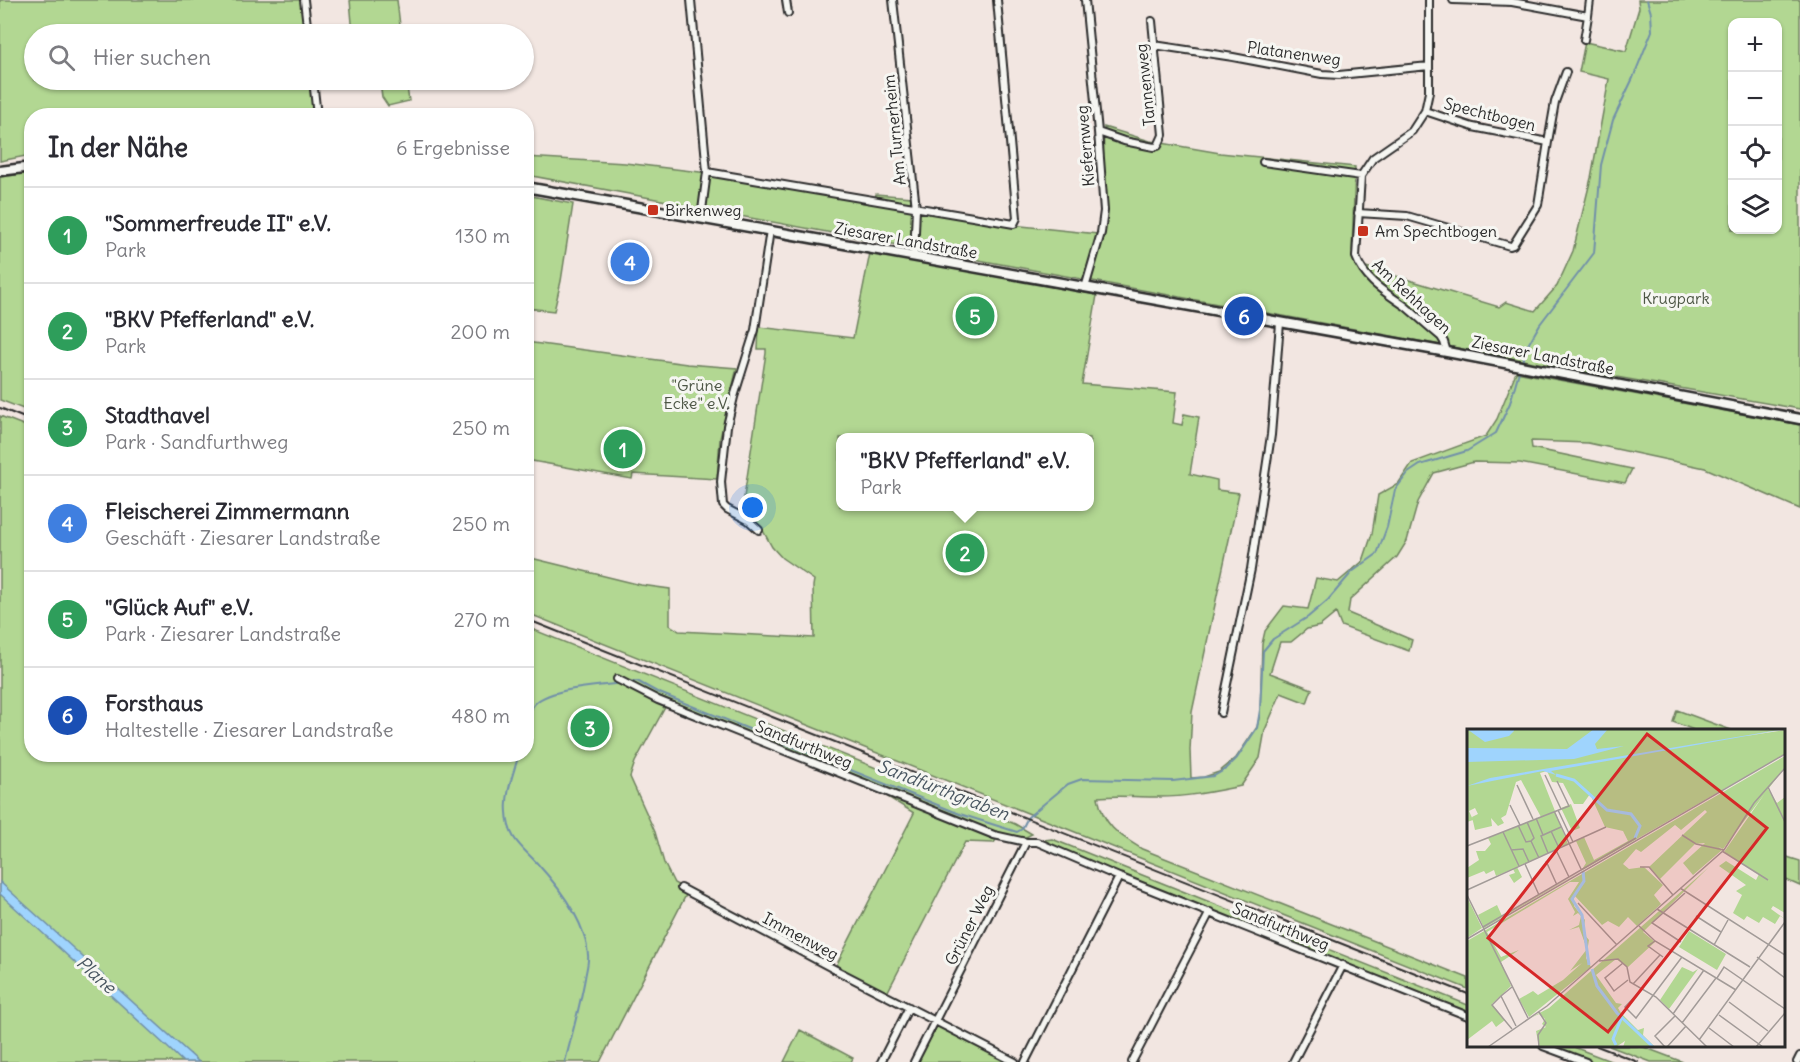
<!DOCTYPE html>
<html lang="de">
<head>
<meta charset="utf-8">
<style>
  body { margin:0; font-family:Delius,sans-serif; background:#f2f2f3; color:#2b2b33 }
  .controls { position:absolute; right:18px; top:18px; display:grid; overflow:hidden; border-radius:12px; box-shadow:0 2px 4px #0004 }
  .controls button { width:54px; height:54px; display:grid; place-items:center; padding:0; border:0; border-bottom:2px solid #e1e1e2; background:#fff; color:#2b2b33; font:30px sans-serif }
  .you { position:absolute; left:753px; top:508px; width:21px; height:21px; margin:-15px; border:4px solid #fff; border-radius:50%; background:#1a73e8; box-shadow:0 0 0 9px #1a73e833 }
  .badge { display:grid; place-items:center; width:39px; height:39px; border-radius:50%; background:#c8321e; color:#fff; font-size:20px; font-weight:700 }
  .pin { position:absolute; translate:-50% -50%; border:3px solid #fff; box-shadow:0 2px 6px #0006 }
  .popup { position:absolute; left:836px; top:433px; width:258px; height:78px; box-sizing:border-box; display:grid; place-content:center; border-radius:12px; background:#fff; filter:drop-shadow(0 2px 4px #0005); font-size:20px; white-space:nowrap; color:#7c7c81 }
  .popup b { font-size:22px; color:#2b2b33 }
  .popup::after { content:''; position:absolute; left:50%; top:100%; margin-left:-12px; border:12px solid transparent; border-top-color:#fff }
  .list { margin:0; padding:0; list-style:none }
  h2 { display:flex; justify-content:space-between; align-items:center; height:78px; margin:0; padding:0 24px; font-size:26px }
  h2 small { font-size:20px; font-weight:400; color:#7c7c81 }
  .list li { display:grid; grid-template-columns:39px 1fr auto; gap:18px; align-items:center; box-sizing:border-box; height:96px; padding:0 24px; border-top:2px solid #e1e1e2 }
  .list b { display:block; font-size:22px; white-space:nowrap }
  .list p { margin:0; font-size:20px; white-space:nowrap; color:#7c7c81 }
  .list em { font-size:20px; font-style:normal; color:#7c7c81 }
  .icon { flex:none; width:33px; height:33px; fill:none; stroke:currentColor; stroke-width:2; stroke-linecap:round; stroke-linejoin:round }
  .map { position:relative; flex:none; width:1800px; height:1062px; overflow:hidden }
  .search { position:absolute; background:#fff; box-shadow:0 2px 4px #0004; left:24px; top:24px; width:510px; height:66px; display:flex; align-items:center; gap:15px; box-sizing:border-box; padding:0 21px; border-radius:33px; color:#7c7c81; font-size:22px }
  .panel { position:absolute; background:#fff; box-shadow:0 2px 4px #0004; left:24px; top:108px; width:510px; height:654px; border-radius:24px }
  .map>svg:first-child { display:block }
</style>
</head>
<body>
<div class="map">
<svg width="1800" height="1062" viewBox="0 0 1800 1062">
  <rect width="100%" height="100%" fill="#f2e6e1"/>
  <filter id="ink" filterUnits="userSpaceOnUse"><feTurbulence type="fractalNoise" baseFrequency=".0167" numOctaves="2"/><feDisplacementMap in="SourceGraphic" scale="12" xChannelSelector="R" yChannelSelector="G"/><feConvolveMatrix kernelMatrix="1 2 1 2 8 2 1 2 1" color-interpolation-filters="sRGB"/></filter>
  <g filter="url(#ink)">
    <path fill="#b2d792" stroke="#6e815e" stroke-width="1.5" fill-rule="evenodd" d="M0,0H302L305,34H34V80H310L314,115L32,116L31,155L0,161Z
      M350,0H397L401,34H353Z
      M1638,0H1800V409L1582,371L680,205L672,202L527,175L526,157L625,163L700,172L874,202L876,194L911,197V208L1012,225L1098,234L1103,233L1107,215L1103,167L1104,127L1150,141L1220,153L1355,167L1352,251L1366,267L1499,307L1506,302L1535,311L1557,286L1573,251L1591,178L1609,79L1579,72L1585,42L1626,51L1639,8ZM1732,22H1778V230H1732Z
      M358,80H406L409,101L388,106L382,97L380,82L358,83Z
      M31,173H32L31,412L0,400V177Z
      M526,195L573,204L561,281L554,311L527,308Z
      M870,253L1097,295L1082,384L1177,392L1173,423L1182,425L1184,414L1199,417L1190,474L1217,480V490L1239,493L1192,712L1190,750L1191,778L1204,777L1219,772L1236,758L1257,727L1260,714L1262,644L1265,631L1284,606L1308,609L1316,578L1338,582L1363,561L1372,534L1378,495L1398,484L1412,463L1486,436L1497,419L1516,372L1800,425V509L1705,468L1588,443L1531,441L1532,448L1632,469L1625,483L1520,463L1474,462L1434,473L1418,502L1407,541L1397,557L1350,600L1348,613L1412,640L1409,651L1341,626L1336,613L1320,626L1307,629L1291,642H1280L1270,673L1312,689L1307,703L1281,693L1265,730L1260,758L1241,786C1212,792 1183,798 1153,797C1133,797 1119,795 1098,797C1103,826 1119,835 1142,849L1468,978V989L527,613V557L641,585L670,589V625L679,631L814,638L813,586L814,580L782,558L772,547L761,527L742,510L766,353V349H758L759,327L853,338ZM840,438H1090V506H840Z
      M526,342L687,364L737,368L720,438L717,479L633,474L632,479L527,460Z
      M0,416L31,428L32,754H526L527,627L1015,824L1032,834L1024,838L998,834L668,702L635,762L630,777L655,832L664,863L674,883L687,890V893L600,1062H0Z
      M1677,710L1731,730H1694L1673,722Z
      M883,794L997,838L994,843L965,842L887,993L836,966L914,813Z
      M1052,839L1468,1005V1012L1120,874L1054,846L1044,840Z
      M1784,856L1800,861V886L1784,879Z
      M937,1026L1008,1062H918Z
      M800,1030L853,1058L851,1062H784Z
      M1551,1046H1571L1613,1062H1592Z
      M1609,1046H1641L1683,1062H1651Z"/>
    <path fill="#9fd4fd" stroke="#7190a9" stroke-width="1.5" d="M0,882L199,1062H183L165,1045L0,894Z"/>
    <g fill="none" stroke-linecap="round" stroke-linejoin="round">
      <path stroke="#7190a9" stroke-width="2" d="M1522,363L1525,350L1540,324L1594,253L1601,165L1613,120L1633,78L1652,31L1651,13L1647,0
        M628,682L637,681L657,692L960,814L1017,832L1022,829L1028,817L1068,784L1082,779L1173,781L1214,776L1226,769L1237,758L1257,728L1260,710L1263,651L1273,639L1308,617L1328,600L1352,572L1377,554L1387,527L1395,490L1408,473L1420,465L1467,451L1496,433L1510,403L1520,368
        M526,729C528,722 529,711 533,706C545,688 601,686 622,683
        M519,754C514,772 505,793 507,812C508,838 520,845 536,862C558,886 586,921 588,955C589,962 586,971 585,978C580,1006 572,1034 565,1062"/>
      <defs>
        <path id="minor" d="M304,0L308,34
          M691,0L707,172L701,218
          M786,0L788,13
          M893,0L916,208L914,257
          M1085,0L1098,132L1104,211L1101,233L1085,288
          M1429,0V92L1425,111L1412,131L1373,158L1361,176L1356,257C1365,281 1385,292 1405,306C1417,316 1429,327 1441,337L1444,342L1447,352
          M1453,0L1512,2L1588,16L1590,0
          M1584,40L1588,16
          M1154,45L1233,57L1322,74L1339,75L1429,66
          M313,80L317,116
          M1098,132L1124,141L1154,147L1158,146L1163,135L1152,21
          M1548,142L1555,102L1566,72
          M1263,162L1361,176
          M707,172L1014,224L1017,218L997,0
          M1358,213L1407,216L1510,246L1513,245L1538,205L1548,142L1473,127L1425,111
          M759,530L748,520L727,509L723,505L721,482L727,426L734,397L755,330L770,230
          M617,679L658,700L994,835L1026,842H1037L1119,877L1468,1016
          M1221,713L1251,569L1271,435L1280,323
          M681,888L832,968L1015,1062
          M1543,1046L1586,1062
          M881,1062L909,1007
          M914,1062L1026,842
          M1025,1062L1119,877
          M1132,1062L1210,912
          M1293,1062L1343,965
          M1797,1062L1800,1056"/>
        <path id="secondary" d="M0,171L32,167
          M526,187L1447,352L1800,419"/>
      </defs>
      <use href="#minor" stroke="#2b2b2b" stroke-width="10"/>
      <use href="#secondary" stroke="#2b2b2b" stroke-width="13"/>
      <use href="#minor" stroke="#f6f6f2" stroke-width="6"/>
      <use href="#secondary" stroke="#f6f6f2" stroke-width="8"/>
      <path stroke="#2b2b2b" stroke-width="2" d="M0,408L32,421
        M526,619L1468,994
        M1597,1046L1638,1062"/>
    </g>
  </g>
  <g fill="#c8321e" stroke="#f6f6f2" stroke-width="2">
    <rect x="647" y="204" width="12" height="12" rx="3"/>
    <rect x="1357" y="225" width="12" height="12" rx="3"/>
  </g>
  <g text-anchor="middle" stroke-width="6" stroke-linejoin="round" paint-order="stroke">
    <g font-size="16" fill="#2b2b2b" stroke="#f6f6f2">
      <text transform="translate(1294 53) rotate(8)" y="6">Platanenweg</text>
      <text transform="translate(1145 85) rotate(-96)" y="6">Tannenweg</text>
      <text transform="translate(1490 114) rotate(14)" y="6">Spechtbogen</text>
      <text transform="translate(894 130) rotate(-96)" y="6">Am Turnerheim</text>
      <text transform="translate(1085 146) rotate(-95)" y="6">Kiefernweg</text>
      <text transform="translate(906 240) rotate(10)" y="6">Ziesarer Landstraße</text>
      <text transform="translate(1412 296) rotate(43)" y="6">Am Rehhagen</text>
      <text transform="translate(1543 355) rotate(11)" y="6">Ziesarer Landstraße</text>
      <text transform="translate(804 744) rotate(22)" y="6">Sandfurthweg</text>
      <text transform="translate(969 925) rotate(-63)" y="6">Grüner Weg</text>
      <text transform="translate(1281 926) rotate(22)" y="6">Sandfurthweg</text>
      <text transform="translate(801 936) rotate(28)" y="6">Immenweg</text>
    </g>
    <g font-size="16" fill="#2b2b2b" stroke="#f6f6f2" text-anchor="start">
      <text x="665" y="216">Birkenweg</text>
      <text x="1375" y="237">Am Spechtbogen</text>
    </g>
    <g font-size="16" fill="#4d5645" stroke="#f6f6f2">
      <text x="1676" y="304">Krugpark</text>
      <text x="697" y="391">"Grüne<tspan x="697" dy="18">Ecke" e.V.</tspan></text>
    </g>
    <g font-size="18" font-style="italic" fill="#485560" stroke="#f6f6f2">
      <text transform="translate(943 790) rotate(21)" y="6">Sandfurthgraben</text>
      <text transform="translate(96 975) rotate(42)" y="6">Plane</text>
    </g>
  </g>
  <g transform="translate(1467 729)">
    <rect width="318" height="318" fill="#f2e6e1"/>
    <path d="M0,0H317L279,7L318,1V25L114,142L119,134L109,112L117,108L127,131L161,112L156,102L138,98L123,65L116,75H107L96,54L85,53L80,42L73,44L101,115L50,138L55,148L47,154L42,146L48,144L46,140L29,147L27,141L19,145L17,142L0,149V139L12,131L9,122H18L24,115L21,109L74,88L54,51L49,53L39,86L34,89L37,94L31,97L24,89L25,97L8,101L5,88L11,85L8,79L2,82L6,91L0,93ZM318,27V38L256,120L252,118L255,121L226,146L216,134L238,114L228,115L193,150L182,138L240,83L238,81L214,101L208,96L174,123L169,120L156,135L162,140L177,138L196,156L187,166L194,175L170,197L161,188L152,198L141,192L135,196L107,166V177L118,191L116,204L122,211L119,229L124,238L62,288L52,270L66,262L71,266L96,251L115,234L103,242L120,220L112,198L102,201L112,196L114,187L111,184L106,187L108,183L101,170L112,153H103L20,203L34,228L52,221L34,233L44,257L25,275L38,291L29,298L25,292L0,311V212ZM301,60L310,74L318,68V184L306,177L304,180L318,190L313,187L308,195L296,188L292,194L280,187L277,191L266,184L275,166L269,162L279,156L252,137L259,132L289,151L292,145L257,123ZM104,75L113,99L105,102L94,79ZM242,138L176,203L188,213L161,238L149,230L129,246L149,274L155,275L151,279L154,284L171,301L177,299L176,306L188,318H156L158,312L149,318H72L69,302L79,298L75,295L78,290L72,285L61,290L82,279ZM113,143L17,199L11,186L30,176L35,187ZM0,168L15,199L0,209ZM222,202L259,225L250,241L212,218ZM215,238L226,243L231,240L202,280L193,271Z" fill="#b2d792"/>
    <path d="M0,0H47V2L42,7L18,13ZM127,0H141L128,15L130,20L157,17L107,30L0,33V19L100,20ZM318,0L84,42L89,46L76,42L0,57L23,49Z" fill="#9fd4fd"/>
    <path fill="none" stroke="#9fd4fd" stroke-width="3" d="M89,46L107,51L140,81L164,85L173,97L168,109M116,142L117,152L105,170L115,186L122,236M125,240L130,257L150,284L186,318M149,316L146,310L154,290"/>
    <path fill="none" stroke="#a29b98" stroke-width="1.5" d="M78,46L94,80M50,56L66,90M301,58L318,93M43,76L53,96M91,81L106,113M87,82L114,140M69,89L76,106M51,96L59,113L64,112L67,109L60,93M84,102L92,119M36,103L52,137M215,106L229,115L257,121M64,112L72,129M0,117L102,77L90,52M44,121L56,120L62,133M89,121L102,148M255,122L301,151M81,124L74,107L94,98M79,132L90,156M58,135L72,166M173,138H182L206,166M213,159L318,226M0,161L139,98M0,166L61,289M111,174L150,216M190,180L283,238M229,187L254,203M172,197L188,212L269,261M16,198L169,109M0,210L318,25M188,212L181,217L196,228M214,213L185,194L218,164M247,216L261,191M290,228L318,249M132,232L151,230L160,238L163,253L189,268L240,318M156,234L138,249L147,262L161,251M250,249L257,238L318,280M166,255L193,226M45,258L34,267L49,297M174,261L158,278L169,289L215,228M34,267L25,276L45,300M262,273L301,302M206,285L237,241M252,286L296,318M215,294L249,249M242,299L267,318M232,311L318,193M21,318L80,277L257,121L287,74L318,39M72,318L71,306L79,294L72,283M198,318L188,307L208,287M200,318L219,297M289,318L318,284"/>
    <path fill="#d62828" fill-opacity="0.15" stroke="#d62828" stroke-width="3" d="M180,5L300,99L141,303L21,209Z"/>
    <rect width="318" height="318" fill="none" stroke="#2b2b2b" stroke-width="3"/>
  </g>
</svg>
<div class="controls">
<button>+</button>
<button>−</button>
<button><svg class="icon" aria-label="locate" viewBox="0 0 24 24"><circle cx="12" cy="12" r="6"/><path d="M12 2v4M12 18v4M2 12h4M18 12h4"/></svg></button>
<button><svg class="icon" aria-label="layers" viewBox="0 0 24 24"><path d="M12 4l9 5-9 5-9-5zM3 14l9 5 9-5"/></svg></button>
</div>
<div class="you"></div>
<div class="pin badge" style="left:623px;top:449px;background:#2e9e5b">1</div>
<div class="pin badge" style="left:965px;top:553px;background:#2e9e5b">2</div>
<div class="popup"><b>&quot;BKV Pfefferland&quot; e.V.</b>Park</div>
<div class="pin badge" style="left:590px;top:728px;background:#2e9e5b">3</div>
<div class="pin badge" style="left:630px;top:262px;background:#3f7fe0">4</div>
<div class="pin badge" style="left:975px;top:316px;background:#2e9e5b">5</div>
<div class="pin badge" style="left:1244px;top:316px;background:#1a4fb4">6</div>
<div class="search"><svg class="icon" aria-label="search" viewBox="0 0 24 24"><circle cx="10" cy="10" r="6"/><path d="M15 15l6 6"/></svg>Hier suchen</div>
<section class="panel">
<h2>In der Nähe<small>6 Ergebnisse</small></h2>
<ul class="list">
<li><span class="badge" style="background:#2e9e5b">1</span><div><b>&quot;Sommerfreude II&quot; e.V.</b><p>Park</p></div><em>130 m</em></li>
<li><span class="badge" style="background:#2e9e5b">2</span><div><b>&quot;BKV Pfefferland&quot; e.V.</b><p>Park</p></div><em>200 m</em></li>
<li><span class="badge" style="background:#2e9e5b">3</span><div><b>Stadthavel</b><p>Park · Sandfurthweg</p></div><em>250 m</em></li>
<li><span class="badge" style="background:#3f7fe0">4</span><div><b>Fleischerei Zimmermann</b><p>Geschäft · Ziesarer Landstraße</p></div><em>250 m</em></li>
<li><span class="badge" style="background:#2e9e5b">5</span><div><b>&quot;Glück Auf&quot; e.V.</b><p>Park · Ziesarer Landstraße</p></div><em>270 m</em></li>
<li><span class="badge" style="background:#1a4fb4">6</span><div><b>Forsthaus</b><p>Haltestelle · Ziesarer Landstraße</p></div><em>480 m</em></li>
</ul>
</section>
</div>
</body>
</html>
